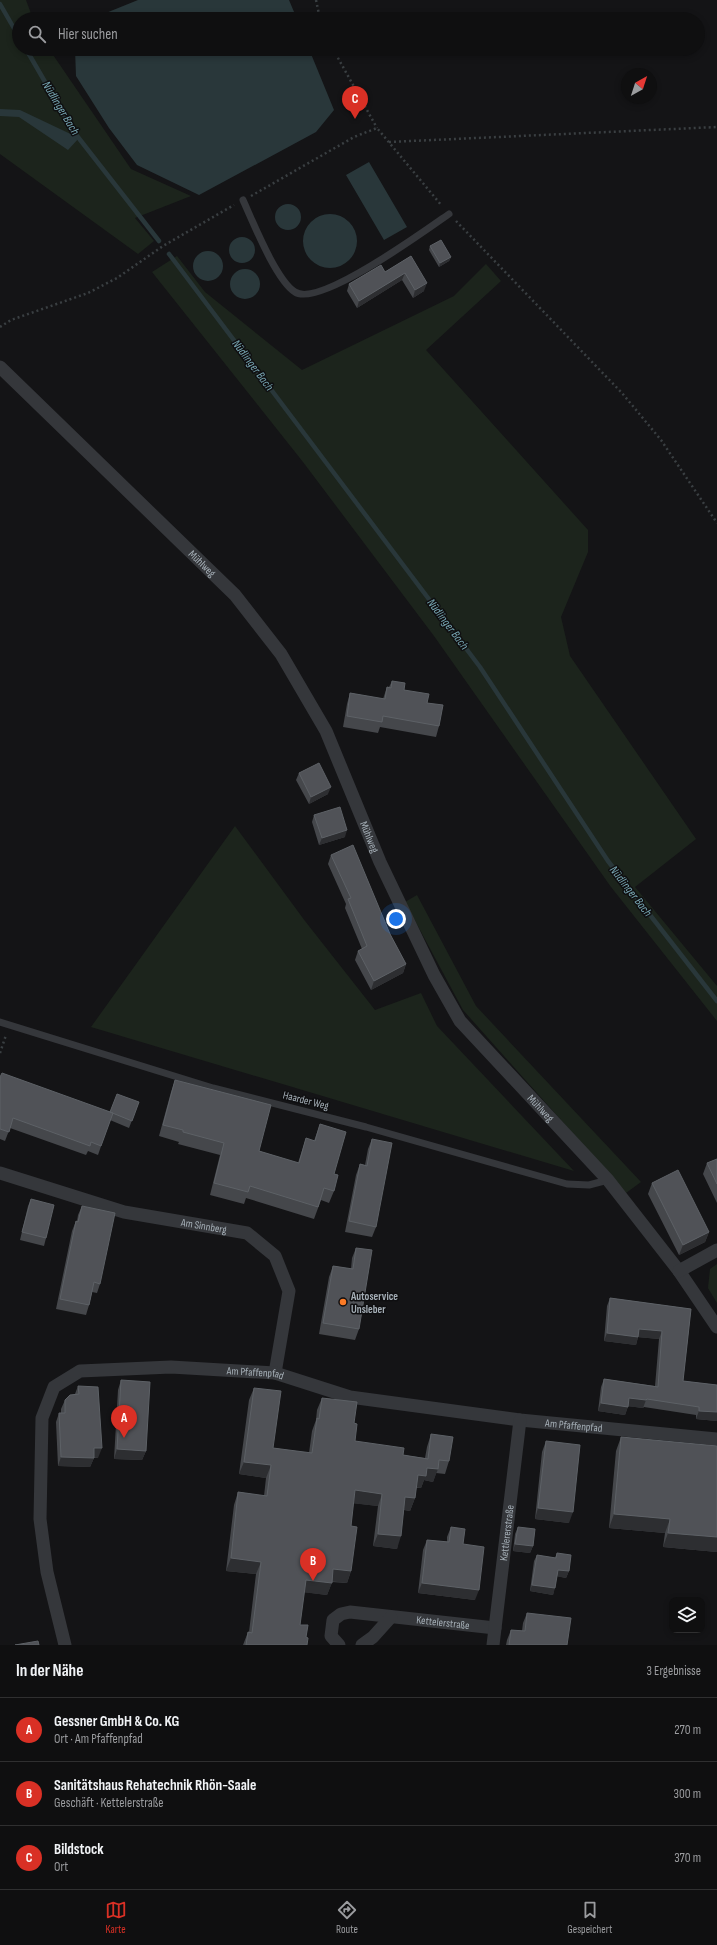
<!DOCTYPE html>
<html lang="de">
<head>
<meta charset="utf-8">
<style>
  body { margin:0; font-family:"Sofia Sans Condensed",sans-serif; background:#181819; color:#f1f3f6 }
  .controls { position:absolute; right:12px; bottom:12px; display:grid; overflow:hidden; border-radius:8px; box-shadow:0 2px 6px #0003 }
  .controls button { width:36px; height:36px; display:grid; place-items:center; padding:0; border:0; border-bottom:1px solid #2f2f30; background:#0f0f10; color:#f1f3f6; font:20px sans-serif }
  .compass { position:absolute; left:621px; top:68px; width:36px; height:36px; border-radius:50%; background:#0f0f10; box-shadow:0 2px 6px #0003; rotate:39deg }
  .you { position:absolute; left:396px; top:919px; width:14px; height:14px; margin:-10px; border:3px solid #fff; border-radius:50%; background:#1a73e8; box-shadow:0 0 0 6px #1a73e833 }
  .badge { display:grid; place-items:center; width:26px; height:26px; border-radius:50%; background:#d93025; color:#fff; font-size:13px; font-weight:700 }
  .pin { position:absolute; translate:-50% -33px; filter:drop-shadow(0 1px 2px #0008) }
  .pin::after { content:''; position:absolute; top:21px; width:14px; height:12px; background:inherit; clip-path:polygon(0 0,100% 0,50% 100%) }
  .list { margin:0; padding:0; list-style:none }
  h2 { display:flex; justify-content:space-between; align-items:center; height:52px; margin:0; padding:0 16px; font-size:17px }
  h2 small { font-size:13px; font-weight:400; color:#9b9c9f }
  .list li { display:grid; grid-template-columns:26px 1fr auto; gap:12px; align-items:center; box-sizing:border-box; height:64px; padding:0 16px; border-top:1px solid #2f2f30 }
  .list b { display:block; font-size:15px; white-space:nowrap }
  .list p { margin:0; font-size:13px; white-space:nowrap; color:#9b9c9f }
  .list em { font-size:13px; font-style:normal; color:#9b9c9f }
  .icon { flex:none; width:22px; height:22px; fill:none; stroke:currentColor; stroke-width:2; stroke-linecap:round; stroke-linejoin:round }
  .map { position:relative; flex:none; width:717px; height:1645px; overflow:hidden }
  .search { position:absolute; background:#0f0f10; box-shadow:0 2px 6px #0003; left:12px; right:12px; top:12px; height:44px; display:flex; align-items:center; gap:10px; box-sizing:border-box; padding:0 14px; border-radius:22px; color:#9b9c9f; font-size:15px }
  .sheet { height:244px; background:#0f0f10 }
  nav { display:flex; justify-content:space-around; align-items:center; box-sizing:border-box; height:56px; border-top:1px solid #2f2f30; background:#0f0f10; font-size:11px; color:#9b9c9f }
  nav a { display:grid; justify-items:center; gap:2px }
  nav .on { color:#d93025 }
  .map>svg:first-child { display:block }
</style>
</head>
<body>
<div class="map">
<svg width="717" height="1645" viewBox="0 0 717 1645">
  <rect width="100%" height="100%" fill="#141416"/>
  <path fill="#1c241c" d="M0,0H26L33,19H19V49H49L131,169L191,196L135,218L154,241L138,254L0,154Z
    M177,256L205,292L302,370L454,296L486,264L501,281L426,350L588,530V552L561,617L570,656L696,839L635,887L717,986V1021L611,887L434,636L303,462L152,272Z
    M235,826L305,921L375,1010L421,993L437,1026L574,1171L91,1027Z
    M417,895L476,1006L641,1182L626,1193L463,1010L405,902Z
    M717,1264V1303L708,1288L710,1269Z"/>
  <path fill="#29373a" d="M138,0H289L297,19H91Z
    M75,49H309L334,110L316,132L199,195L137,165L109,128L76,76Z
    M0,109L20,110L79,138L68,150L19,117L0,116Z
    M369,162L407,227L384,240L346,175Z
    M275 217a13 13 0 1 1 26 0a13 13 0 1 1-26 0Z
    M303 241a27 27 0 1 1 54 0a27 27 0 1 1-54 0Z
    M229 250a13 13 0 1 1 26 0a13 13 0 1 1-26 0Z
    M193 266a15 15 0 1 1 30 0a15 15 0 1 1-30 0Z
    M230 284a15 15 0 1 1 30 0a15 15 0 1 1-30 0Z"/>
  <g fill="none" stroke-linecap="round" stroke-linejoin="round">
    <path stroke="#29373a" stroke-width="4.5" d="M0,4L19,37
      M26,49L74,132L159,241
      M169,254L480,667L608,861L717,1001"/>
    <path stroke="#3a3f42" stroke-width="2.5" stroke-dasharray="2 3" stroke-linecap="butt" d="M316,0L320,19
      M333,49L377,128
      M389,142L717,127
      M251,196L354,137L377,128L442,206
      M456,221L622,393L661,440L717,523
      M0,327L11,320L88,293L117,278L163,246L234,205
      M0,1053L6,1035"/>
    <path stroke="#35373b" stroke-width="7" d="M243,200C253,222 276,280 295,292C319,308 426,230 449,214
      M0,1022L213,1088L366,1127L567,1184L589,1185L608,1180"/>
    <g stroke="#35373b" stroke-width="13">
      <path id="s1" d="M0,367L235,595L281,654L326,731L380,862L434,975L460,1021L608,1180L679,1271L717,1327"/>
      <path id="s2" d="M0,1173L124,1212L247,1233L275,1256L289,1291L275,1373"/>
      <path d="M679,1271L717,1250"/>
      <path id="s3" d="M65,1645L47,1572L40,1519L42,1418L54,1387L80,1371L171,1367L275,1373L350,1397L520,1420L717,1439"/>
      <path id="s4" d="M339,1645L331,1636L333,1620L341,1614L350,1612L495,1628"/>
      <path d="M362,1645L373,1637L391,1617"/>
      <path id="s5" d="M493,1645L520,1420"/>
    </g>
  </g>
  <path fill="#45474b" d="M430,246L451,257L449,261L439,267L429,250Z
    M411,256L424,291L413,298L402,280L357,308L347,291L349,284L385,272Z
    M392,681L404,690L427,703L439,726L436,737L380,727L378,733L343,727L347,704L350,693L383,699L387,687H389Z
    M299,773L328,794L309,804L296,780Z
    M314,815L345,837L319,845L312,822Z
    M331,855L390,934L406,964L403,973L371,990L355,960L358,951L362,949L345,908L346,904L328,864Z
    M0,1077L110,1112L139,1102L129,1128L110,1120L98,1155L88,1151L86,1155L10,1128L5,1141L0,1139Z
    M175,1080L259,1151L298,1163L306,1138L314,1141L320,1124L334,1174V1191L329,1203L321,1200L314,1219L246,1198L244,1204L210,1195L220,1155L178,1144L179,1142L159,1136L171,1092Z
    M372,1139L376,1227L372,1237L345,1232L356,1175L360,1164L365,1165L368,1149Z
    M717,1159V1203L703,1174L707,1163Z
    M652,1183L709,1232L705,1242L679,1255L648,1194Z
    M31,1199L46,1238L44,1246L20,1240L28,1206Z
    M82,1206L100,1284L97,1293L92,1292L89,1305L86,1315L56,1309L72,1231L76,1221H77L78,1215Z
    M356,1248L359,1329L355,1340L319,1334L329,1277L333,1266L351,1269L352,1258Z
    M610,1298L691,1309L683,1381L717,1385V1421L696,1419V1415L644,1407L643,1408L628,1406L625,1415L598,1411L601,1387L604,1379L655,1386L659,1339L638,1337L636,1345L604,1341L607,1306Z
    M121,1380L146,1451L142,1460L114,1459L118,1390Z
    M78,1386L98,1458H94L90,1467L58,1466L56,1422L59,1413H61V1409L65,1400L75,1394Z
    M254,1388L273,1448L309,1453L312,1431L316,1420L317,1410L322,1398L354,1423L355,1441L403,1455L425,1458L427,1447L431,1434L449,1461L445,1474L436,1473L433,1482L424,1480L421,1488H416L415,1498L410,1511L404,1510L397,1549L373,1546L378,1506L353,1503L351,1526V1571L347,1583L332,1582L327,1595L304,1592L300,1625L306,1637L307,1645H243L248,1632H249L256,1574L226,1571L234,1505L238,1492L264,1496L266,1478L239,1474L249,1400Z
    M621,1437L717,1446V1552L663,1547L665,1533L609,1528L616,1451Z
    M546,1441L569,1523L535,1519L542,1452Z
    M451,1527L463,1544L475,1600L418,1593L423,1550L427,1540L447,1542V1537Z
    M518,1527L533,1546L530,1553L513,1551L515,1534Z
    M557,1553L569,1571L566,1578L557,1576L553,1595L530,1591L534,1561L537,1555L555,1558Z
    M527,1613L567,1645H506L507,1640L511,1630L522,1631L523,1623Z"/>
  <path fill="#2d2e31" d="M451,257L449,261L439,267L440,263Z
    M405,273L402,280L357,308L359,301Z
    M427,283L424,291L413,298L415,290Z
    M331,787L328,794L309,804L311,797Z
    M347,830L345,837L319,845L322,838Z
    M406,964L403,973L371,990L374,981Z
    M709,1232L705,1242L679,1255L683,1245Z
    M639,1329L662,1331L659,1339L636,1337Z
    M607,1333L638,1337L636,1345L604,1341Z
    M629,1398L646,1400L643,1408L626,1406Z
    M601,1403L628,1407L625,1415L598,1411Z
    M699,1411L717,1412V1421L696,1419Z
    M94,1448H102L98,1458L90,1457Z
    M117,1449L146,1451L142,1460L114,1459Z
    M61,1457L94,1458L90,1467L58,1466Z
    M244,1462L271,1465L266,1478L239,1474Z
    M427,1468L438,1469L433,1482L424,1480L421,1488L413,1487L418,1475Z
    M355,1490L382,1494L378,1506L350,1503Z
    M405,1497L415,1498L410,1511L401,1509Z
    M538,1508L573,1512L569,1523L535,1519Z
    M614,1514L670,1519L665,1533L609,1528Z
    M668,1533L717,1537V1552L663,1547Z
    M378,1534L401,1536L397,1549L373,1546Z
    M515,1544L533,1546L530,1553L513,1551Z
    M231,1558L261,1562L256,1574L226,1571Z
    M333,1569L351,1571L347,1583L329,1581Z
    M558,1570L569,1571L566,1578L555,1576Z
    M306,1580L332,1583L327,1595L301,1592Z
    M422,1583L479,1590L475,1600L418,1593Z
    M532,1585L555,1588L553,1595L530,1591Z"/>
  <path fill="#505257" stroke="#5d6166" d="M441,240L451,257L440,263L430,246Z
    M411,256L427,283L415,290L405,273L359,301L349,284L381,265L385,272Z
    M392,681L405,683L404,690L429,694L427,703L443,705L439,726L383,716L382,722L347,716L350,693L385,699L387,687L391,688Z
    M319,763L331,787L311,797L299,773Z
    M340,807L347,830L322,838L314,815Z
    M353,845L390,934L406,964L374,981L358,951L367,946L348,899L351,898L331,855Z
    M2,1073L113,1113L101,1146L91,1142L90,1146L13,1118L9,1132L0,1129V1077Z
    M175,1080L271,1105L259,1151L299,1163L306,1138L315,1141L320,1124L346,1132L334,1174L338,1175L334,1191L324,1188L318,1207L250,1186L248,1192L214,1183L224,1143L183,1132V1130L163,1125Z
    M117,1094L139,1102L132,1121L110,1112Z
    M372,1139L392,1143L376,1227L349,1221L360,1164L367,1166Z
    M717,1159V1184L707,1163Z
    M678,1170L709,1232L683,1245L652,1183Z
    M31,1199L54,1205L46,1238L22,1232Z
    M82,1206L115,1213L100,1284L94,1282L89,1305L60,1299L76,1221L78,1222Z
    M356,1248L372,1250L359,1329L323,1323L333,1266L353,1269Z
    M610,1298L691,1309L683,1381L717,1385V1412L699,1411V1407L647,1399L646,1400L629,1398L628,1407L601,1403L604,1379L658,1387L662,1331L639,1329L638,1337L607,1333Z
    M121,1380L150,1382L146,1451L117,1449Z
    M78,1386L98,1387L102,1448H94V1458L61,1457L59,1413H65V1400L70,1395L79,1394Z
    M254,1388L281,1391L273,1448L312,1453L317,1418L319,1419L322,1398L357,1402L354,1423L357,1424L355,1441L404,1448L403,1455L428,1459L431,1434L453,1437L449,1461L439,1460L438,1469L427,1468L426,1476L418,1475L415,1498L405,1497L401,1536L378,1534L382,1494L355,1490L351,1526L357,1527L351,1571L333,1569L332,1583L306,1580L300,1625H308L306,1637L308,1638L307,1645H246L248,1632L252,1633L261,1562L231,1558L238,1492L267,1496L271,1465L244,1462Z
    M621,1437L717,1446V1537L668,1533L670,1519L614,1514Z
    M546,1441L580,1445L573,1512L538,1508Z
    M451,1527L465,1529L463,1544L484,1547L479,1590L422,1583L427,1540L449,1542Z
    M518,1527L535,1529L533,1546L515,1544Z
    M557,1553L571,1555L569,1571L558,1570L555,1588L532,1585L537,1555L556,1558Z
    M527,1613L571,1618L567,1645H509L511,1630L525,1631Z
    M38,1641L39,1645H15Z"/>
  <circle fill="#fc7b26" stroke="#0f0f11" stroke-width="1.5" cx="343" cy="1302" r="4"/>
  <g text-anchor="middle" stroke-width="3" stroke-linejoin="round" paint-order="stroke">
    <g font-size="11" fill="#a5afb7" stroke="#0f0f11">
      <text dy="4" stroke="none"><textPath href="#s1" startOffset="282">Mühlweg</textPath></text>
      <text dy="4" stroke="none"><textPath href="#s1" startOffset="606">Mühlweg</textPath></text>
      <text transform="translate(306 1100) rotate(14)" y="4">Haarder Weg</text>
      <text dy="4" stroke="none"><textPath href="#s1" startOffset="930">Mühlweg</textPath></text>
      <text dy="4" stroke="none"><textPath href="#s2" startOffset="211">Am Sinnberg</textPath></text>
      <text dy="4" stroke="none"><textPath href="#s3" startOffset="469">Am Pfaffenpfad</textPath></text>
      <text dy="4" stroke="none"><textPath href="#s3" startOffset="793">Am Pfaffenpfad</textPath></text>
      <text dy="4" stroke="none"><textPath href="#s5" startOffset="113">Kettlererstraße</textPath></text>
      <text dy="4" stroke="none"><textPath href="#s4" startOffset="141">Kettelerstraße</textPath></text>
    </g>
    <g font-size="11" font-weight="bold" fill="#a5afb7" stroke="#0f0f11" text-anchor="start">
      <text x="351" y="1300">Autoservice<tspan x="351" dy="13">Unsleber</tspan></text>
    </g>
    <g font-size="12" font-style="italic" fill="#79a8b4" stroke="#0f0f11">
      <text transform="translate(61 108) rotate(59)" y="4">Nüdlinger Bach</text>
      <text transform="translate(253 365) rotate(53)" y="4">Nüdlinger Bach</text>
      <text transform="translate(448 624) rotate(53)" y="4">Nüdlinger Bach</text>
      <text transform="translate(631 891) rotate(52)" y="4">Nüdlinger Bach</text>
    </g>
  </g>
</svg>
<div class="controls">
<button><svg class="icon" aria-label="layers" viewBox="0 0 24 24"><path d="M12 4l9 5-9 5-9-5zM3 14l9 5 9-5"/></svg></button>
</div>
<svg class="compass" viewBox="-18 -18 36 36"><path d="M0-13l5 13h-10z" fill="#e53935"/><path d="M0 13l5-13h-10z" fill="#9b9c9f"/></svg>
<div class="you"></div>
<div class="pin badge" style="left:124px;top:1438px">A</div>
<div class="pin badge" style="left:313px;top:1581px">B</div>
<div class="pin badge" style="left:355px;top:119px">C</div>
<div class="search"><svg class="icon" aria-label="search" viewBox="0 0 24 24"><circle cx="10" cy="10" r="6"/><path d="M15 15l6 6"/></svg>Hier suchen</div>
</div>
<section class="sheet">
<h2>In der Nähe<small>3 Ergebnisse</small></h2>
<ul class="list">
<li><span class="badge">A</span><div><b>Gessner GmbH &amp; Co. KG</b><p>Ort · Am Pfaffenpfad</p></div><em>270 m</em></li>
<li><span class="badge">B</span><div><b>Sanitätshaus Rehatechnik Rhön-Saale</b><p>Geschäft · Kettelerstraße</p></div><em>300 m</em></li>
<li><span class="badge">C</span><div><b>Bildstock</b><p>Ort</p></div><em>370 m</em></li>
</ul>
</section>
<nav>
<a class="on"><svg class="icon" aria-label="map" viewBox="0 0 24 24"><path d="M3 6l6-2 6 2 6-2v14l-6 2-6-2-6 2zM9 4v14M15 6v14"/></svg>Karte</a>
<a><svg class="icon" aria-label="directions" viewBox="0 0 24 24"><path d="M12 3l9 9-9 9-9-9zM9 14v-3h6M13 9l2 2-2 2"/></svg>Route</a>
<a><svg class="icon" aria-label="saved" viewBox="0 0 24 24"><path d="M7 4h10v16l-5-4-5 4z"/></svg>Gespeichert</a>
</nav>
</body>
</html>
